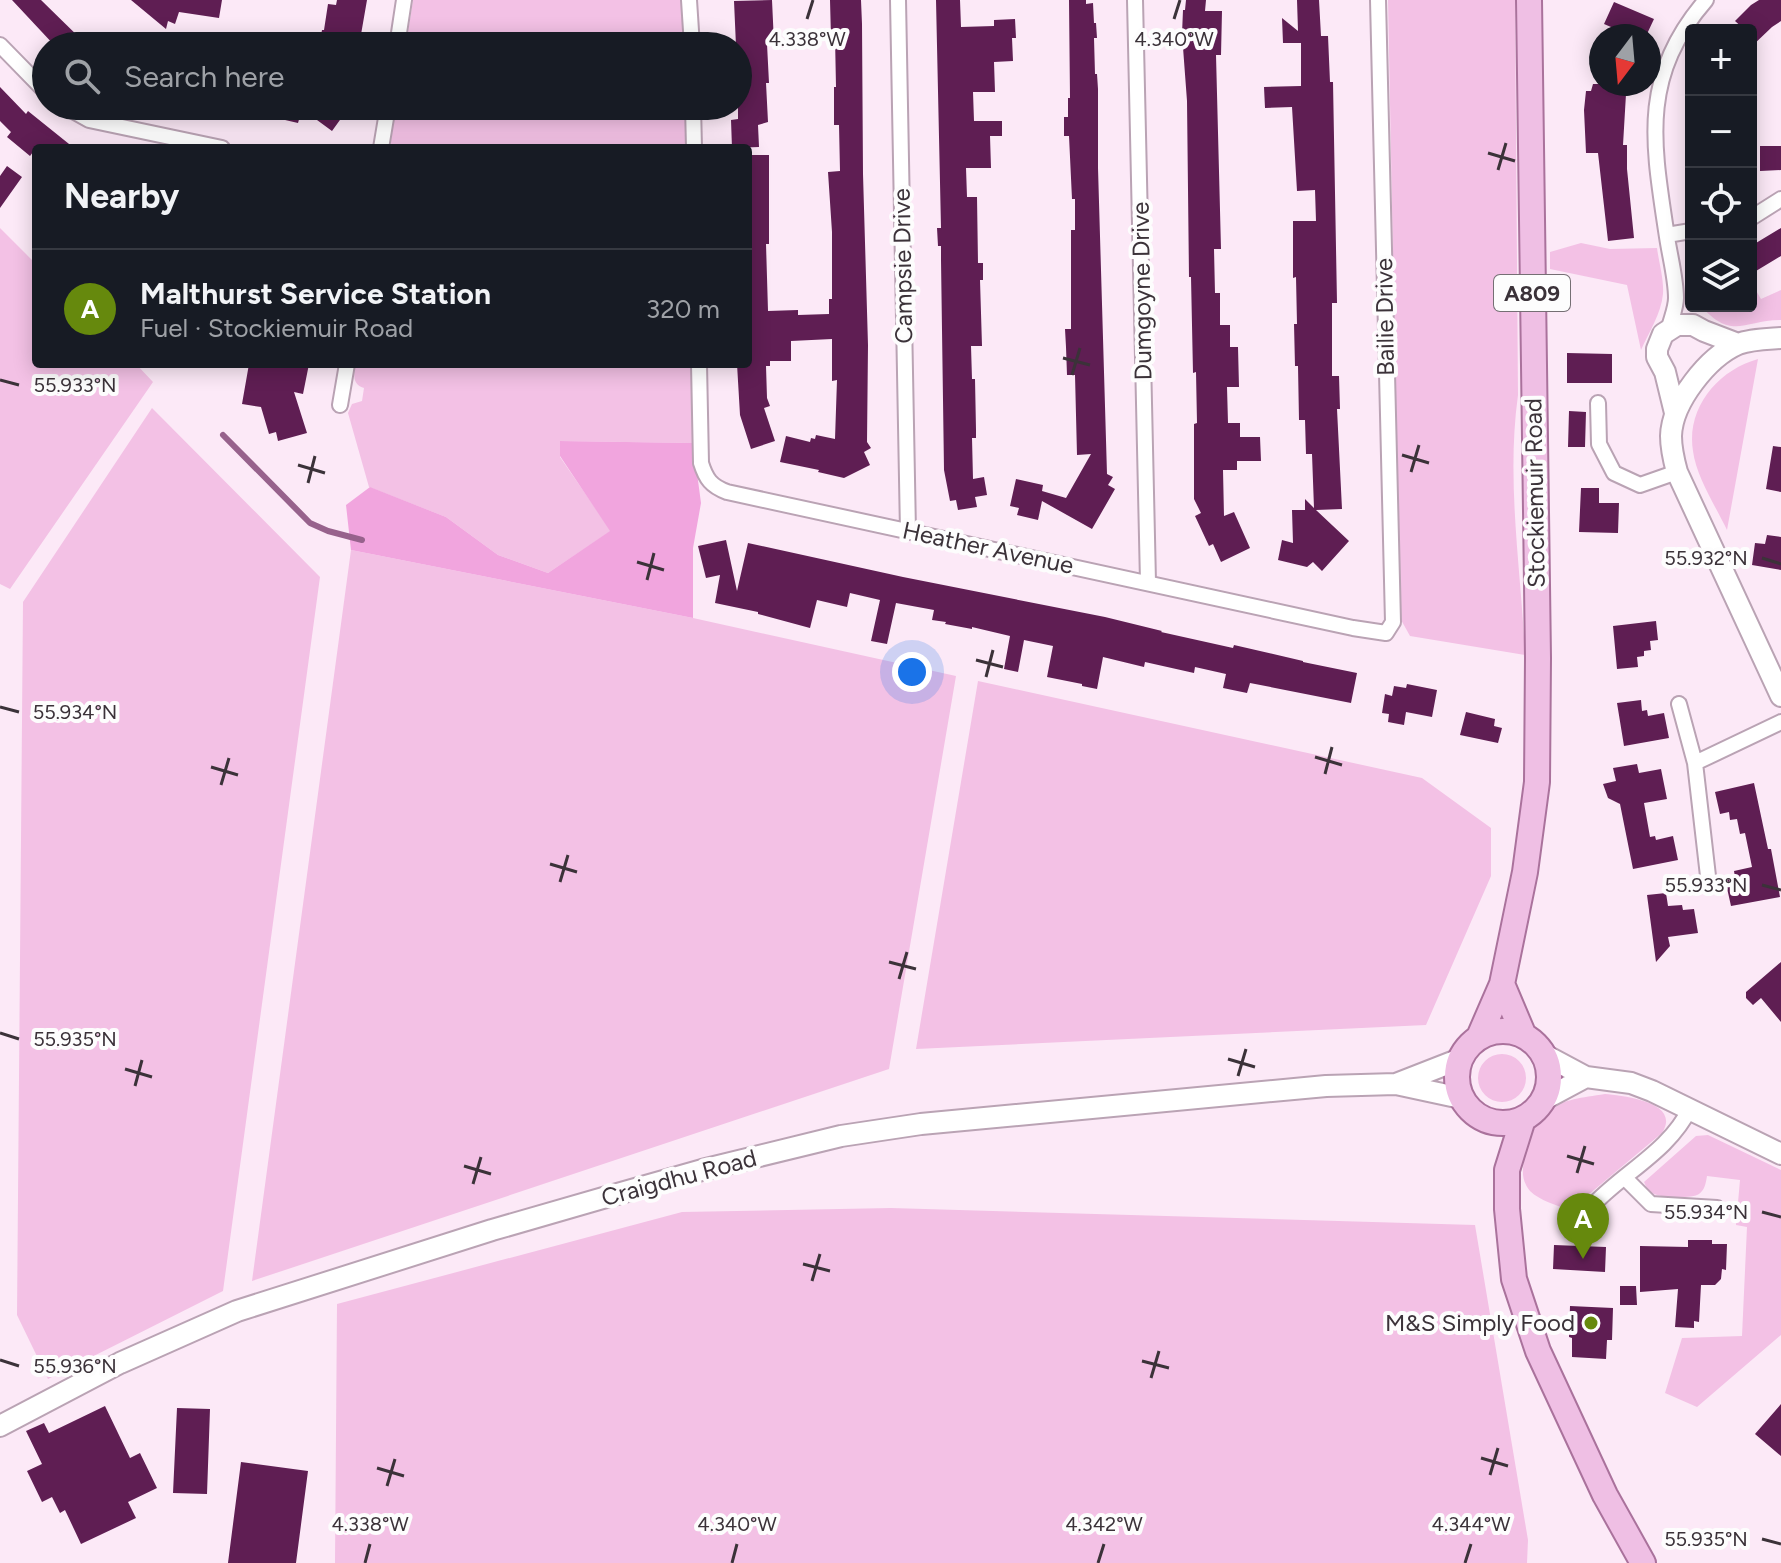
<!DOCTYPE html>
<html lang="en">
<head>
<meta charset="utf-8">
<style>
  body { margin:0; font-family:Figtree,sans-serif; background:#242831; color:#f1f3f6 }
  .controls { position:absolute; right:24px; top:24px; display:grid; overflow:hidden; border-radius:8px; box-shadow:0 4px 20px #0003 }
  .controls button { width:72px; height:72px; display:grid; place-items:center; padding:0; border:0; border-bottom:2px solid #363941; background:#171b24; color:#f1f3f6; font:40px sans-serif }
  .compass { position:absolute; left:1589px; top:24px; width:72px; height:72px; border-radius:50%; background:#171b24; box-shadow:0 4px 20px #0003; rotate:196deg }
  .you { position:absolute; left:912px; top:672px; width:28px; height:28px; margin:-20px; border:6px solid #fff; border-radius:50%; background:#1a73e8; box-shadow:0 0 0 12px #1a73e833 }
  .badge { display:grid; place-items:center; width:52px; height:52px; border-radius:50%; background:#66890d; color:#fff; font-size:26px; font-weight:700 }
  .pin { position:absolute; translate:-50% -66px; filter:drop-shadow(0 2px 4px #0008) }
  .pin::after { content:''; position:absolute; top:42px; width:28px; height:24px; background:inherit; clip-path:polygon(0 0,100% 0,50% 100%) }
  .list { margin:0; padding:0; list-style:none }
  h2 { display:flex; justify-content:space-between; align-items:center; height:104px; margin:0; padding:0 32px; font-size:34px }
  h2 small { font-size:26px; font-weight:400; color:#9ea1a6 }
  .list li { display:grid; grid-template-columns:52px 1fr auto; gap:24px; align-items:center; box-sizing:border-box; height:120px; padding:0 32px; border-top:2px solid #363941 }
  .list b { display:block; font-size:30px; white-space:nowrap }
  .list p { margin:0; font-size:26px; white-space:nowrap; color:#9ea1a6 }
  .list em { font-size:26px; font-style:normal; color:#9ea1a6 }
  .icon { flex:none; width:44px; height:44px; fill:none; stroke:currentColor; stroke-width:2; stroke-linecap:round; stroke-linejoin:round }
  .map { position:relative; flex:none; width:1781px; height:1563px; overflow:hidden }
  .search { position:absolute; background:#171b24; box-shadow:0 4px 20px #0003; left:32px; top:32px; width:720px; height:88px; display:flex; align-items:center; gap:20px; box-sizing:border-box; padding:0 28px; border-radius:44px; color:#9ea1a6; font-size:30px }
  .panel { position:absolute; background:#171b24; box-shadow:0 4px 20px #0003; left:32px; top:144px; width:720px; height:224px; border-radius:8px }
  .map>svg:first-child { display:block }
</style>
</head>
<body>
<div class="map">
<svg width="1781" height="1563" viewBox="0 0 1781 1563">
  <rect width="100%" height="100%" fill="#fce9f7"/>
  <path fill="#f3c1e5" d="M413,0H682L684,8V46H406Z
    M1388,0H1515L1518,395C1506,482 1521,568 1525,655L1410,636L1400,618Z
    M396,106H686L687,148H390Z
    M0,228L36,264V364H136L153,382L10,589L0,584Z
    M1581,243L1610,249L1657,248C1659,263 1664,279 1663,294C1661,314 1649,332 1641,350L1627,285L1550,269V252Z
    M1751,282L1761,299L1781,290V320C1744,320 1732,341 1701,306H1751Z
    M1758,359L1727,530C1716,507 1696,476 1693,451C1686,408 1718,370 1758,359Z
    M355,364H691L693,443L560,441V457L611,531L548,573L498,555L446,517L369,487L348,413L352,404L362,401L364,388C352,384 354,375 355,364Z
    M152,408L320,577L223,1291L48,1379L17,1315L23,602Z
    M351,550L693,618L956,676L889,1069L252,1281Z
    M978,681L1422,778L1491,828V876L1426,1025L916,1049Z
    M1478 1078a24 24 0 1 1 48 0a24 24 0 1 1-48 0Z
    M1605,1094C1624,1096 1682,1102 1662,1133L1569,1211C1556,1204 1540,1201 1530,1191C1521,1180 1522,1169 1525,1156C1534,1104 1558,1101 1605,1094Z
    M1708,1135L1781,1170V1335L1697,1407L1665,1393L1682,1338L1742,1336L1747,1227L1736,1225L1740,1180L1707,1176C1706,1182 1705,1190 1699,1194C1692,1199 1659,1198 1652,1193C1647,1190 1646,1186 1644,1182L1696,1136Z
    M891,1208L1475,1225L1528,1540L1527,1563H335L337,1304L682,1212Z"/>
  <path fill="#f1a5de" d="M560,441L693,443L701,503L693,548V618L351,550L346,505L370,487L446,517L498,555L548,573L610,531L560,456Z"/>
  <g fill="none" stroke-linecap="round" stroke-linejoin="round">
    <path stroke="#97628c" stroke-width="6" d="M223,435L310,523L328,531L362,540"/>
  </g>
  <path fill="#5f1e53" d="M12,0H41L88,46H55Z
    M131,0H222L219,18L179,12L175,24L168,21L166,29Z
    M337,0H367L359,46H319L322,30H324L328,4L336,5Z
    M772,0L774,43L767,44L769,83H766L768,122L758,125L759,147L732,148L731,120L738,119V46H736L734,1Z
    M830,0H861L862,24L863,174L868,345L867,442L871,448L864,452L870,465L844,478L818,472L819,470L780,462L786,436L810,442L811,438L815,439L816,435L835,439L837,380L832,381V339L791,341V361H770V366H766L767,398L770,406L764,408L775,441L751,449L740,415L737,364H748V155H769V244H766L768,311L798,310V315L829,314V299H832V232L828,172L840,171L839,125H834V87H836L835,37L831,38Z
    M936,0H960L961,27L994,26V20L1015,19L1016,38H1012L1013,61L994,62L995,92H973L974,121H1002V136H990L991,168H966L967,197H977L978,263H983V280H980L982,346H971L972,379H975L976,430V438H972L973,479L984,477L987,495L975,497L977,507L958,510L956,500L950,501L944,470L941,260V246H938L937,228H941Z
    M1069,0H1086V4L1093,3L1094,23H1096L1097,38H1094L1095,74H1097L1098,89V168L1107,474L1113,477L1108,485L1115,489L1092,529L1042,501L1038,520L1017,515L1019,508L1010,506L1016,479L1043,485L1042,491L1066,498L1091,454L1077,455L1075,375H1067L1066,347L1065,329H1071V230H1075V199H1072L1069,136H1064V117H1068V98H1070Z
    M1186,0H1206L1205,11H1222L1221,55H1216L1221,249H1214L1215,293H1220V325H1230V347H1238L1239,387H1227L1228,423H1240V437H1260L1261,461H1237V470H1223L1224,516L1234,512L1250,548L1221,562L1213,544L1209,546L1195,516L1201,513L1194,499V424L1197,423L1196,372L1193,373L1191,277H1189L1187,101L1182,34L1183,10H1185Z
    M1297,0H1319L1321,36H1328L1330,82H1333L1337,303H1332V376H1339L1340,409H1337L1342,509L1316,510L1349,541L1322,571L1313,562L1307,567L1278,560L1282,540L1293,543L1292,510H1305V499L1314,508L1312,454H1306L1305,420H1299L1298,366H1295L1294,324H1297L1296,277L1293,278V221H1316L1315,190L1297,191L1292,107L1265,108L1264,87L1301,86V43H1283L1282,18L1298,31Z
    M1759,0H1781V21L1772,27L1751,47V30H1745L1735,21L1751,5Z
    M1614,2L1654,19L1646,36H1607L1611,27L1604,24Z
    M1593,84H1621L1618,94H1626L1623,145H1627V169L1634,238L1608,241L1598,153H1586L1584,110L1586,91H1591Z
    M0,87L26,114L28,111L74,148H36L30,156L7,137L11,132L0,121Z
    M252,106H350L332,131L302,109L298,123L251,112Z
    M1760,146H1781V170L1760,171Z
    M7,166L22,177L0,208V176Z
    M1781,228V256L1751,274V246Z
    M1567,353L1612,354V383H1567Z
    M249,364H309L303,394L294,392L307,433L278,441L276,432L269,434L261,407L242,404Z
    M1569,411L1586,412L1585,447H1568Z
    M1773,446L1781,447V492L1766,489Z
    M1581,488H1599V503H1619L1618,533L1579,532Z
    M1767,535L1781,537V570L1752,565L1755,543L1765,544Z
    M726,540L737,591L748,543L903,577L1105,617L1162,631L1161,632L1233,648L1234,645L1303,661V662L1357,673L1351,703L1250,683L1247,693L1223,688L1226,674L1195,667L1194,673L1145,662L1144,667L1103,657L1097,689L1082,686V684L1047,677L1053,646L1024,640L1018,672L1004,669L1010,636L972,627V629L945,624L946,622L932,620L934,610L896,603L887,644L871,641L880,600L850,593L847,607L817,600L810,628L758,614V612L715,603L720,575L706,578L698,546Z
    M1656,621L1658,640L1650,641L1651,650L1644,651V656L1637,657L1638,667L1617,669L1613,626Z
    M1407,684L1437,690L1432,717L1406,712L1404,725L1388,722L1389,714L1382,713L1385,694L1392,696L1394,686L1406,688Z
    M1641,700L1642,711L1647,710L1648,716L1664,713L1669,738L1624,746L1617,703Z
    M1466,712L1495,719L1494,726L1502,728L1498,743L1460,735Z
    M1637,764L1639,773L1661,769L1667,799L1644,803L1650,837L1655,836L1656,840L1673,836L1678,860L1633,869L1620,804L1608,798L1603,784L1616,781L1613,768Z
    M1754,783L1768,849H1771L1780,897L1731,906L1725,879L1735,877L1734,871L1752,867L1745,833L1740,834L1737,819L1730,820L1729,812L1720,814L1715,792Z
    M1666,893L1668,906L1682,905L1683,910L1694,909L1698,933L1668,937L1670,946L1656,962L1647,895Z
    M1781,962V1022L1761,998L1753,1005L1746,998V992Z
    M1688,1240H1712V1244H1727L1726,1270L1722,1269L1721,1279L1715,1285H1701L1699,1322L1694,1321V1328L1675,1327L1678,1289L1640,1292V1246L1688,1247Z
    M1554,1245L1606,1247L1605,1272L1553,1269Z
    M1620,1286H1636L1637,1305H1620Z
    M1570,1306L1613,1308L1612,1340H1607L1606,1359L1572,1357V1338L1569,1337Z
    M1781,1404V1456L1755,1434Z
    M105,1406L130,1458L140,1453L157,1488L128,1502L136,1518L81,1544L65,1510L60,1513L52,1497L42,1502L27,1471L42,1464L26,1431L44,1423L49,1433Z
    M177,1408L210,1409L207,1494L173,1493Z
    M241,1462L308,1471L296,1563H228Z"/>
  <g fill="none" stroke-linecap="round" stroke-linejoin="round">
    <defs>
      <path id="street" d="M689,0L692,46
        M898,0L908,532
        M1135,0L1148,582
        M0,45L46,92
        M397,46L404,0
        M64,106L89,120L222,148
        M693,106L694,148
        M381,148L388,106
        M1751,218L1781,199
        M1667,235L1691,231
        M1669,328C1671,319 1676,308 1676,298C1676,279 1670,257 1667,237C1653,144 1639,77 1706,0
        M699,364L701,463C706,479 711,486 727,492C935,538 1144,581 1353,628L1386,633L1393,622L1378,0
        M1598,403L1599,444L1614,473L1640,485L1677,472
        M340,405L347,364
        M1679,704L1695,763L1708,876
        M1695,763L1781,722
        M1625,1178L1651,1204L1717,1208
        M1584,1225C1587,1218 1590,1209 1595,1203C1626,1171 1670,1150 1690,1108"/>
      <path id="secondary" d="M1781,338C1767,339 1751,339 1738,344C1708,357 1672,402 1671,436C1671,448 1674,461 1677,472L1781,696
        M1675,413L1665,372L1657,357V349L1663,334L1677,325H1693L1704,331L1738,344
        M1543,1054L1586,1077L1631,1083L1652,1091L1781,1154
        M1396,1084L1460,1059
        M1543,1100L1586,1077
        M0,1426L120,1363L237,1311L492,1230L603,1198L702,1170L841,1136L921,1124L1326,1086L1396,1084L1461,1098"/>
      <path id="primary" d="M1502,984L1524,1036
        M1457 1077a46 46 0 1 1 92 0a46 46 0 1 1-92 0Z
        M1479,1037L1502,984L1525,872L1537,782L1538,658L1529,0
        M1523,1119L1507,1170V1209L1514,1279L1538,1351L1605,1495L1643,1563"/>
    </defs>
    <use href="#street" stroke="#baa3b4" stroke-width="18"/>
    <use href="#secondary" stroke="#baa3b4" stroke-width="24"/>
    <use href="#primary" stroke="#aa729c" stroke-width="28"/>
    <use href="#street" stroke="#fff" stroke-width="14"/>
    <use href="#secondary" stroke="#fff" stroke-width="20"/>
    <use href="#primary" stroke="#efbfe4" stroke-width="24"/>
  </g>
  <path fill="none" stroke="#3b3239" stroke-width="3" d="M807,19L813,0M1174,19L1180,0M1488,153L1515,161M1498,170L1506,143M1063,358L1090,365M1072,375L1080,348M0,380L19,385M1402,455L1429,463M298,465L325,473M1411,472L1419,445M308,483L315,456M1762,558L1781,564M637,562L664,570M647,580L654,553M976,660L1003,667M986,677L993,650M0,707L19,712M1315,757L1342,765M211,767L238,775M1325,774L1332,747M221,785L229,758M550,864L577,872M560,882L568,855M1762,885L1781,890M889,962L916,969M899,979L907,952M0,1033L19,1039M1228,1059L1255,1067M125,1069L152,1077M1238,1076L1246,1049M135,1086L142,1060M1567,1156L1594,1164M464,1166L491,1174M1577,1173L1585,1146M473,1184L481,1157M1762,1212L1781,1217M803,1264L830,1271M812,1281L820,1254M0,1360L19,1366M1142,1361L1169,1368M1151,1378L1159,1351M1481,1458L1508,1466M377,1468L404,1476M1490,1475L1498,1448M387,1486L395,1459M1762,1539L1781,1544M365,1563L370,1544M732,1563L737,1544M1098,1563L1104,1544M1465,1563L1471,1544"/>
  <circle fill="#66890d" stroke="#fdfdfd" stroke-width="3" cx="1591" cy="1323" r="8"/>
  <g text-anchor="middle" stroke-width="8" stroke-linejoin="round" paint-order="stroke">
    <rect fill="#fdfdfd" stroke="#756f74" stroke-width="2" x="1494" y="275" width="76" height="36" rx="6"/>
    <g font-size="22" font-weight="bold" fill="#3b3239">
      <text x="1532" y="301">A809</text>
    </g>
    <g font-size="24" fill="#3b3239" stroke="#fdfdfd">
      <text transform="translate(903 266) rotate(-91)" y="8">Campsie Drive</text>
      <text transform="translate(1142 291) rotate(-91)" y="8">Dumgoyne Drive</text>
      <text transform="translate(1385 317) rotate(-91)" y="8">Bailie Drive</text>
      <text transform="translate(1535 493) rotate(-91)" y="8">Stockiemuir Road</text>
      <text transform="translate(988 548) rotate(12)" y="8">Heather Avenue</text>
      <text transform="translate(679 1178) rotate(-15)" y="8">Craigdhu Road</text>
    </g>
    <g font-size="24" fill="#3b3239" stroke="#fdfdfd" text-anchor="end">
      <text x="1575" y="1331">M&amp;S Simply Food</text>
    </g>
  </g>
  <g font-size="20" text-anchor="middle" fill="#3b3239" stroke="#fdfdfd" stroke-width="8" stroke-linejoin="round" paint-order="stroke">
    <text x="807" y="46">4.338°W</text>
    <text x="1174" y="46">4.340°W</text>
    <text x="75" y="392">55.933°N</text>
    <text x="1706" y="565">55.932°N</text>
    <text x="75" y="719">55.934°N</text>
    <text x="1706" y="892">55.933°N</text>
    <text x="75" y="1046">55.935°N</text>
    <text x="1706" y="1219">55.934°N</text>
    <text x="75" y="1373">55.936°N</text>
    <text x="370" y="1531">4.338°W</text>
    <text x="737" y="1531">4.340°W</text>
    <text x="1104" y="1531">4.342°W</text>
    <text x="1471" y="1531">4.344°W</text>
    <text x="1706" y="1546">55.935°N</text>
  </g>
</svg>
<div class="controls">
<button>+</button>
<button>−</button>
<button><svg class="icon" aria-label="locate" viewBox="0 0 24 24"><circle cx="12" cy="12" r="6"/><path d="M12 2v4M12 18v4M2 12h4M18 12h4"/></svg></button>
<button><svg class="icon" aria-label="layers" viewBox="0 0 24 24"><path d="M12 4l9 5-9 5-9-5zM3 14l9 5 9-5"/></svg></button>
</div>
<svg class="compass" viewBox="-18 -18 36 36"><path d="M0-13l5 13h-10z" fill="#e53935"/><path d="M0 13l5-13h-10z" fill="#9ea1a6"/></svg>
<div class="you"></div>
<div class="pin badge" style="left:1583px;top:1259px">A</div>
<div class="search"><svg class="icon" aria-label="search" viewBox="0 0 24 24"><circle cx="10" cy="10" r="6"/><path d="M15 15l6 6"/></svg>Search here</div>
<section class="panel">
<h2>Nearby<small></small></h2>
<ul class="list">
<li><span class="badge">A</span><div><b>Malthurst Service Station</b><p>Fuel · Stockiemuir Road</p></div><em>320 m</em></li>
</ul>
</section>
</div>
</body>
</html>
